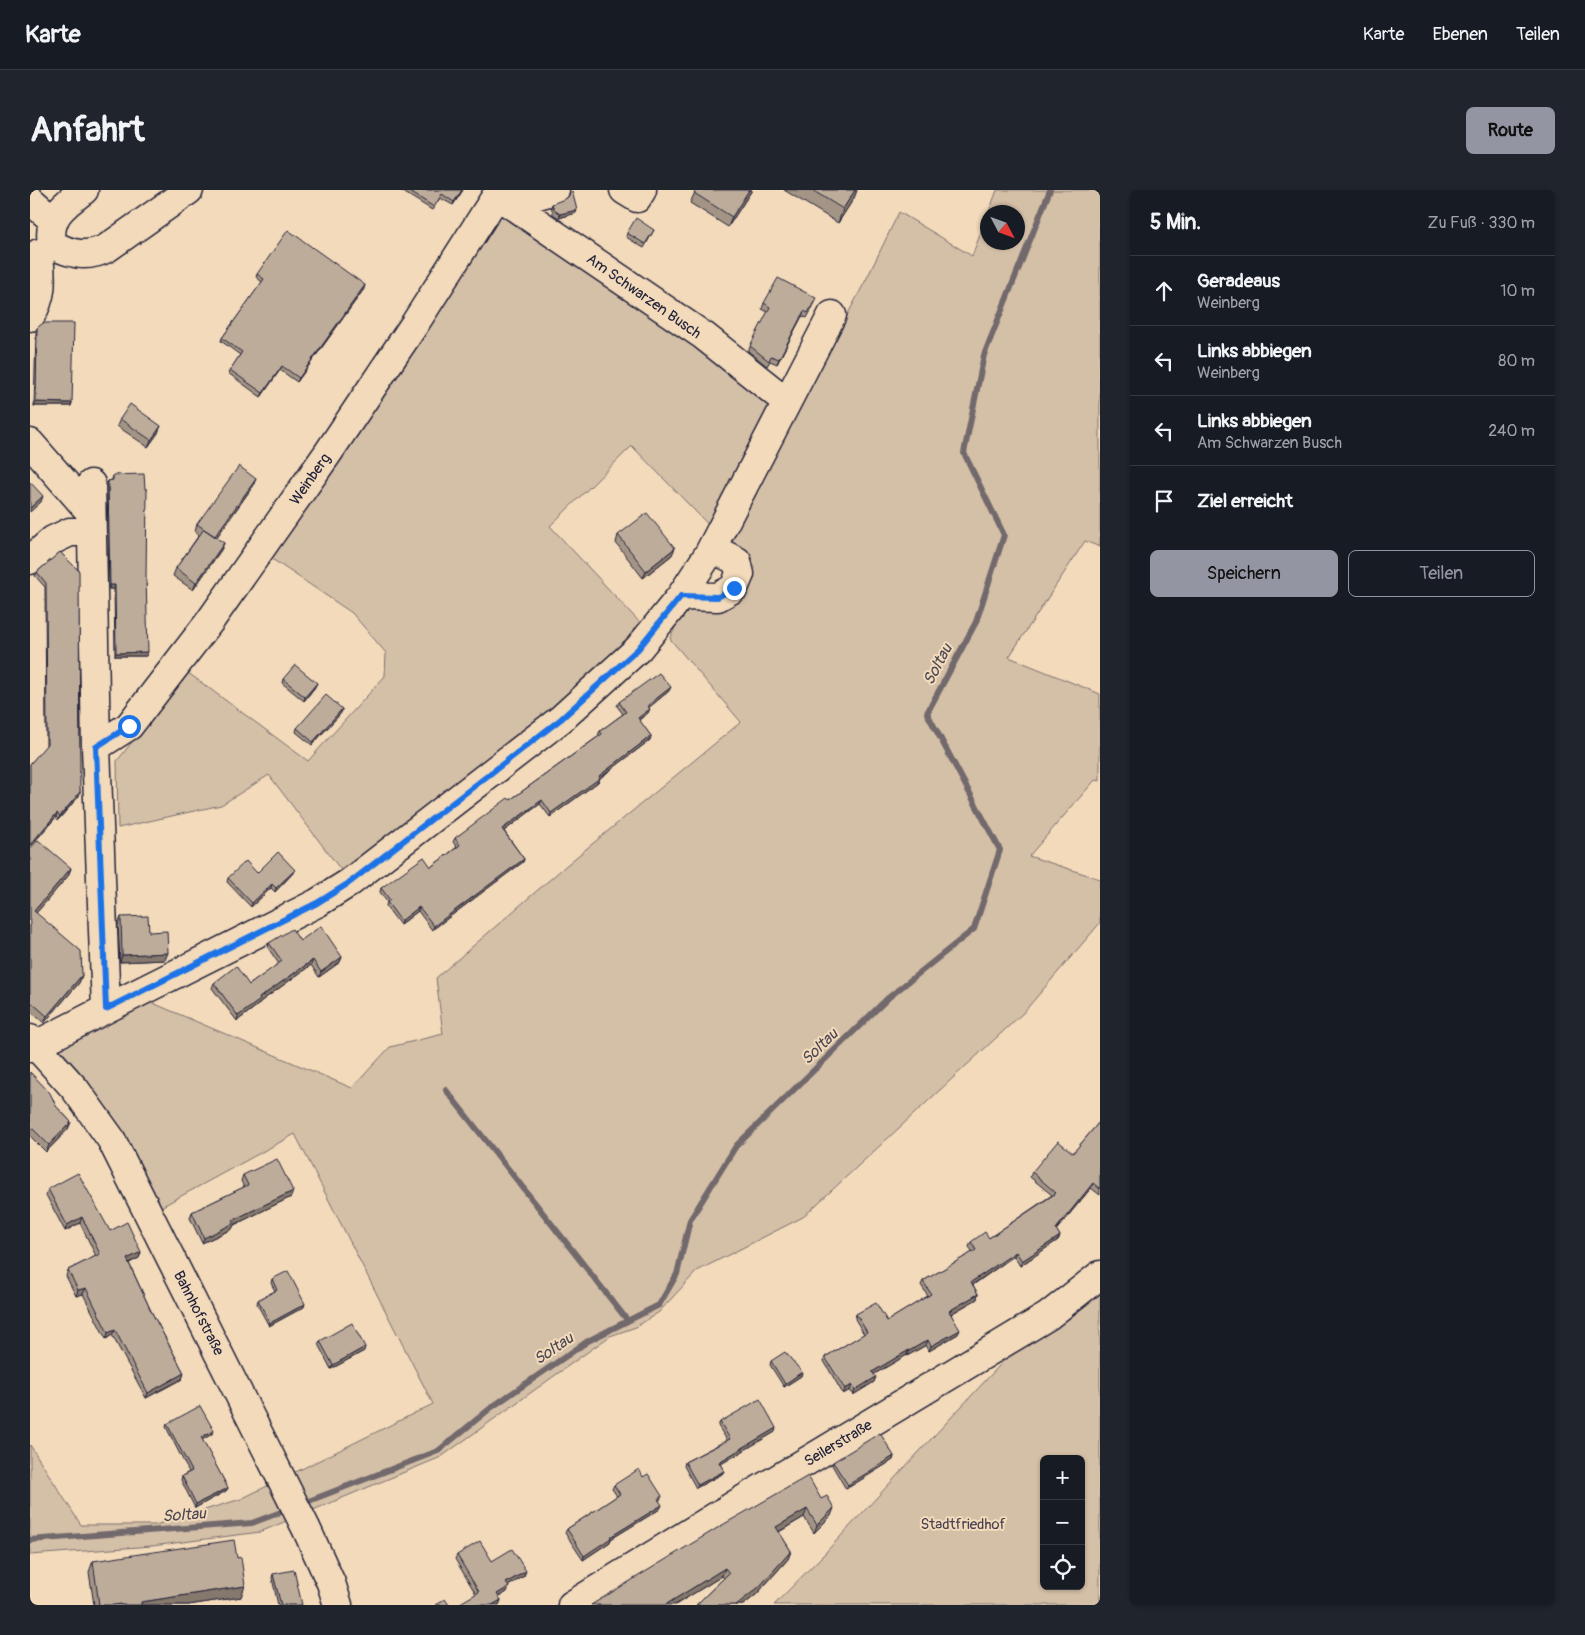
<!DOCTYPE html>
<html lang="de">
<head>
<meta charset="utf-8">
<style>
  body { margin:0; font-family:Pangolin,sans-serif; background:#20242c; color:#f1f3f6 }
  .controls { position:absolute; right:15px; bottom:15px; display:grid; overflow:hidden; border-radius:8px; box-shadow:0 1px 4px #0004 }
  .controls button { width:45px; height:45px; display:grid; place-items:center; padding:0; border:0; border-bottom:1px solid #363941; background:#171b24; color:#f1f3f6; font:25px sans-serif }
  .compass { position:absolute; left:950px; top:15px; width:45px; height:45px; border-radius:50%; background:#171b24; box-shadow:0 1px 4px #0004; rotate:131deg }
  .stop { position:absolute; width:15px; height:15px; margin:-11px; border:4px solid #1a73e8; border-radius:50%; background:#fff }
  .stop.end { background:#1a73e8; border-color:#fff; box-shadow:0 1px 5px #0008 }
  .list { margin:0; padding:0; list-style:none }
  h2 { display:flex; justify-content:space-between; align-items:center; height:65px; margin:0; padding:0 20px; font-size:21px }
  h2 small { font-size:16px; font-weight:400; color:#9ea1a6 }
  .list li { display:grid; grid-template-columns:32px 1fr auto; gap:15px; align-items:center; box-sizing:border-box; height:70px; padding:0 20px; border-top:1px solid #363941 }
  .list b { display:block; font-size:19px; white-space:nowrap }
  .list p { margin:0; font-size:16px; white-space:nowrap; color:#9ea1a6 }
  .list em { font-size:16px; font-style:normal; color:#9ea1a6 }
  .actions { display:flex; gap:10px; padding:15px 20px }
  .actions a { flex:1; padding:11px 0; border:1px solid #9495a2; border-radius:8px; text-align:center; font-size:18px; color:#9495a2 }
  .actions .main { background:#9495a2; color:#111 }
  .icon { flex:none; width:28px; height:28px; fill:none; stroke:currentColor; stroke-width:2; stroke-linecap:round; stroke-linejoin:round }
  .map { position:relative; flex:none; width:1070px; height:1415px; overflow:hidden; border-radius:8px }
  header { display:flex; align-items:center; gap:30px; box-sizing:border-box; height:70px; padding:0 25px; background:#171b24; border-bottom:1px solid #363941 }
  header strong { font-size:24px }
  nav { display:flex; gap:28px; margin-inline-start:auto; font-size:18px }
  .intro { display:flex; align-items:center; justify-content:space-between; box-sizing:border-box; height:120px; padding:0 30px }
  h1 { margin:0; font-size:35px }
  .button { padding:12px 22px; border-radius:8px; background:#9495a2; color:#111; font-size:18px; font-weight:700 }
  main { display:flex; gap:30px; padding:0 30px }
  aside { flex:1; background:#171b24; border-radius:8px; box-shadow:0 1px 4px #0004 }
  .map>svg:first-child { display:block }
</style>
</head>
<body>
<header>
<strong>Karte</strong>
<nav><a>Karte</a><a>Ebenen</a><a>Teilen</a></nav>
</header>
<div class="intro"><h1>Anfahrt</h1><a class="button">Route</a></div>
<main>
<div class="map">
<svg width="1070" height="1415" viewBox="0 0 1070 1415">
  <rect width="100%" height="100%" fill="#f2daba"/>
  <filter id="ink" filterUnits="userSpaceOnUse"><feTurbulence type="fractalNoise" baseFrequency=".02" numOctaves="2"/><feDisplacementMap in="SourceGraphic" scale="10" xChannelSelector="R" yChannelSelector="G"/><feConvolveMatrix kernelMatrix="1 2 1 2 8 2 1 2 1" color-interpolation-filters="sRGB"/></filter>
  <g filter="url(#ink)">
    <path fill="#d4bfa7" stroke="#7b7071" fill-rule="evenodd" d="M967,0H1070V357L1055,351L979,467L1070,504V591L1065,590L999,666L1070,689V733L993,823L773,1027L667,1081L629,1122L606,1137L580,1146L411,1267L230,1342L122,1356L0,1365V1255L51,1335H125L211,1309L403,1214L265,944L131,1017L92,941L57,890L30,859L118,811L322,898L360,857L413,844L406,788L539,673L711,532L640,449L653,419L707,403L697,354L602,256L520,336L613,436L559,489L314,684L239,585L191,615L88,638L87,571L157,482L278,571L355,486L356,463L322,423L239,367L474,13L769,216L838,86L869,22L942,66L957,26L958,52H988V22H959Z
      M1070,1102V1415H744L796,1362L983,1161ZM1014,1269H1051V1396H1014Z"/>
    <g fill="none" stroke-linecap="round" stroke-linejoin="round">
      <path stroke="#72696c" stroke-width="6" d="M416,900L598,1131
        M271,1314L408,1261L462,1217L558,1151L629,1115L647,1084L660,1030L706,956L858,808L944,739L970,660L897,523L946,432L974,345L934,263L954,165L1020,0
        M0,1350L222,1333L259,1319"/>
      <defs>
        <path id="minor" d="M54,0C34,15 17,26 22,54C41,65 58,68 77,58L159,0
          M594,0L607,8L612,0
          M467,5L674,146L757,212
          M0,10L24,31
          M480,13L525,0
          M0,127C14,104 11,89 9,63
          M0,253L61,323
          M678,365L802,125
          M0,370L23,350L40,342H61
          M66,557L99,536L180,431L298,263L384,135L470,0
          M76,819L287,713L319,693L531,529L608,459L651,406L688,407L704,398L710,384L707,371L689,362L678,365L651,406
          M0,849L45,899L81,949L276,1338L301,1393L308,1415
          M0,858L76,819L66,557L61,294
          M542,1415L724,1303L1018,1126L1070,1085"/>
      </defs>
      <use href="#minor" stroke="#22223b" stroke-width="31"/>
      <use href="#minor" stroke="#f2daba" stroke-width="28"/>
    </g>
    <path fill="#a39485" stroke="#22223b" d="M370,0H433L423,15L410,8L402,20Z
      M666,0H722L698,37L660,13Z
      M754,0H827L824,8L808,33Z
      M522,14L546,23L529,28L523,24L521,17Z
      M624,40L614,58L596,47L597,43Z
      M227,84L334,99L267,192L250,180L231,207L198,183L210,165L191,151L192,148L232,92L226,87Z
      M734,113H785L777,128L772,126L747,174L740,171L737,176L718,161L738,122L732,119Z
      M7,138L42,213L41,216H4L6,141Z
      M90,229L128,243L118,257L87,236Z
      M83,285L116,389V466H85L84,399H79L77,294L78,291L82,290Z
      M223,296L186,348L194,353L191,360L163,400L143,386L146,378L169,345L165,342L167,334Z
      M588,345L642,365L613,388L586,353Z
      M30,362L50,602L49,606L28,630L26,627L0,657V574L16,556L15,397L5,386L7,382Z
      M253,489L285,497L274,511L252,493Z
      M639,501L618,518V523L609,530L621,546L620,550L570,588L568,592L520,627L510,614L474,641L494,669L493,672L402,740L388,721L370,735L356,716L357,712L350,702L351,698L401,677L427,657L423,652L425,648L480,610L569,546L568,545L570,541L593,524L587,516L589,512Z
      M312,519L311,523L282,555L266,542L267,538Z
      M0,659L41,678L38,686L6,723L52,785L49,793L14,833L0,821Z
      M227,683H263L245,702L241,698L221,717L197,692L198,688Z
      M91,727L119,742L135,770L90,772L88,735Z
      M270,751L312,767L310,772L289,787L281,775L230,812L228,815L207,831L182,798L184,793L219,795L249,774L238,758L239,753Z
      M0,882L26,916L41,932L38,939L16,962L0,946Z
      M1070,931V1005L1061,998L1026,1040L1030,1046L1028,1050L990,1076L984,1066L943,1095L948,1104L947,1109L921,1124L928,1144L899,1161L896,1155L877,1166V1165L844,1184V1192L823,1205L820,1200L813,1204L794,1171L795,1167L834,1144L825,1129L826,1124L857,1131L898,1106L891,1095L893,1091L943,1062L939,1057L941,1052L959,1048L1022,1005L1000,987L1002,982L1043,963Z
      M213,985L261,1007L204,1035L202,1039L172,1053L160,1028L162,1022L214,997L211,991Z
      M18,999L111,1062L109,1068L99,1073L121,1121L154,1183L152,1189L116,1208L82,1145L76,1149L53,1104L46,1106L36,1086L38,1080L66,1066L50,1033L35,1041L16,1005Z
      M242,1089L274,1117L239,1136L227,1114L228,1110L245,1101L241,1093Z
      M290,1151L334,1161L301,1179L288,1154Z
      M741,1171L772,1182L771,1186L754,1197L740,1175Z
      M690,1232L745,1242L690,1274L694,1281L692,1284L666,1298L654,1276L655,1272L697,1250L688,1236Z
      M137,1234L182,1244L172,1250L198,1298L196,1301L165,1318L151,1290L152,1286L159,1282L136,1237Z
      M864,1266L863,1270L816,1299L802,1275L803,1272Z
      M613,1287L632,1306L630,1310L629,1311L630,1319L581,1349L580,1352L553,1370L535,1343L537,1339L587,1306L582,1299L584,1295Z
      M791,1309L801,1326L784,1343L774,1327L749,1342L761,1361L758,1369L726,1405L713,1415H666L694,1388L692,1386L645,1415Z
      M427,1365L462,1371L494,1386L478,1396L477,1402L469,1407L471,1410L469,1415L446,1404L425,1369Z
      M63,1371L211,1407L158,1415H64L59,1382Z
      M243,1384L272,1415H248L242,1388Z"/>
    <path fill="#85786c" stroke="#22223b" d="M432,0H433L423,15L424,12Z
      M719,0H722L698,37L702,27Z
      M825,0H827L824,8L808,33L813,19Z
      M547,20L546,23L529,28L530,24Z
      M335,95L334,99L267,192L269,188Z
      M774,121L772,126L747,174L749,169Z
      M252,176L250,180L231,207L233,203Z
      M6,212L42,213L41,216H4Z
      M131,236L128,243L118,257L121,250Z
      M226,289L223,296L182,354L185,346Z
      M13,306L11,312L0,322V318Z
      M194,353L191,360L163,400L166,393Z
      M645,358L642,365L613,388L616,381Z
      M80,395H85L84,399H79Z
      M118,462L116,466H85L86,463Z
      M287,493L285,497L274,511L275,507Z
      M641,497L639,501L616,520L617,516Z
      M312,519L311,523L282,555L283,552Z
      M620,519L618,523L606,532L608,528Z
      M621,546L620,550L570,588L568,592L520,627L521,623Z
      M50,602L49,606L28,630L30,626Z
      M512,610L510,614L471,643L472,639Z
      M27,623L26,627L0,657V655Z
      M494,669L493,672L402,740L404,736Z
      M41,678L38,686L2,728L4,721Z
      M265,680L263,683L245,702L246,698Z
      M242,694L241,698L221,717L222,713Z
      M389,717L388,721L370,735L371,731Z
      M138,763L135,770L90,772L92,765Z
      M312,767L310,772L289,787L291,782Z
      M283,770L281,775L230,812L228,815L207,831L208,826L229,808Z
      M52,785L49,793L14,833L17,826Z
      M41,932L38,939L16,962L19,955Z
      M1063,993L1061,998L1024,1043L1026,1039Z
      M263,1001L261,1007L204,1035L202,1039L172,1053L174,1048L203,1030Z
      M52,1027L50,1033L35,1041L37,1035Z
      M1030,1046L1028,1050L990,1076L992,1071Z
      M111,1062L109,1068L95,1075L97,1069Z
      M986,1062L984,1066L939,1097L941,1092Z
      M56,1098L53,1104L46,1106L48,1100Z
      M948,1104L947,1109L917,1126L919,1121Z
      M275,1114L274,1117L239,1136L240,1133Z
      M85,1140L82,1145L76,1149L78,1143Z
      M930,1140L928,1144L899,1161L901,1156Z
      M898,1150L896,1155L877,1166L879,1161Z
      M335,1157L334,1161L301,1179L303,1175Z
      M879,1160L877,1165L841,1186L842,1182Z
      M772,1182L771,1186L754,1197L755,1194Z
      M154,1183L152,1189L116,1208L118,1203Z
      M846,1187L844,1192L823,1205L825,1200Z
      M822,1195L820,1200L813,1204L815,1199Z
      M746,1238L745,1242L688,1276L689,1272Z
      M184,1241L182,1244L170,1251L171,1247Z
      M864,1266L863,1270L816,1299L818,1295Z
      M694,1281L692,1284L666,1298L668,1295Z
      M198,1298L196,1301L165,1318L166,1314Z
      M632,1315L630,1319L581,1349L580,1352L553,1370L554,1366L580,1347Z
      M804,1318L801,1326L784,1343L787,1335Z
      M777,1319L774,1327L743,1345L746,1337Z
      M761,1361L758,1369L726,1405L713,1415H706Z
      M695,1378L692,1386L645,1415H635Z
      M496,1381L494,1386L475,1398L476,1393Z
      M215,1396L211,1407L158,1415H110L111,1412Z
      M479,1397L477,1402L465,1409L467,1404Z
      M471,1410L469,1415H462Z"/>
    <path fill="#beac9b" stroke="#22223b" d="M377,0H432L424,12L412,4L404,17Z
      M666,0H719L702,27L664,3Z
      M782,0H825L813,19Z
      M542,1L547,20L530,24L524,20L522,14L537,8Z
      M606,28L624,40L615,54L597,43Z
      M258,40L335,95L269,188L252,176L233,203L200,180L212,162L192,148L234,89L227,84Z
      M748,88L786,108L778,123L774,121L749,169L741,166L739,171L720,156L740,117L734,113Z
      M13,133H44L42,213L6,212L7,138Z
      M100,214L131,236L121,250L90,229Z
      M209,276L226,289L185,346L174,339L194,353L166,393L146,378L174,339L167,334Z
      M114,284L115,299H117L116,389L118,462L86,463L85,395H80L78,291L83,290V285Z
      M0,292L13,306L0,318Z
      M617,323L645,358L616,381L588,345Z
      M30,362L49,381L50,602L30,626L27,623L0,655V574L17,554L16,393L7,382Z
      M265,475L287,493L275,507L253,489Z
      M629,483L641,497L617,516L620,519L608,528L621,546L569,586L570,588L521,623L512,610L472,639L494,669L404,736L389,717L371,731L357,712L360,710L351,698L394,667L401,677L430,655L425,648L478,608L480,610L572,544L570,541L596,522L589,512Z
      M296,505L312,519L283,552L267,538Z
      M8,650L41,678L4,721L51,761L52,785L17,826L0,811V659Z
      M248,662L265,680L246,698L242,694L222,713L198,688L216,671L227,683Z
      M118,726L119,742L137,741L138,763L92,765L91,727Z
      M291,736L312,767L291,782L283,770L229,808L230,810L208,826L184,793L206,776L219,795L252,771L239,753L262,739L270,751Z
      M0,882L20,903L26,916L41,932L19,955L0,936Z
      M1070,931V999L1063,993L1026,1039L1030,1046L992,1071L986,1062L941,1092L948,1104L919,1121L930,1140L901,1156L898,1150L879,1161V1160L842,1182L846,1187L825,1200L822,1195L815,1199L795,1167L837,1142L826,1124L846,1113L857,1131L901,1104L893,1091L946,1060L941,1052L955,1042L959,1048L1026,1003L1002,982L1028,951L1043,963Z
      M247,969L263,1001L203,1030L204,1033L174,1048L162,1022L218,995L213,985Z
      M48,983L80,1041L97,1032L111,1062L97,1069L121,1121L154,1183L118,1203L85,1140L78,1143L56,1098L48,1100L38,1080L70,1064L52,1027L37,1035L18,999Z
      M258,1081L275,1114L240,1133L228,1110L247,1100L242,1089Z
      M322,1133L335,1157L303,1175L290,1151Z
      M755,1162L772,1182L755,1194L741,1171Z
      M730,1209L746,1238L689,1272L694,1281L668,1295L655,1272L700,1249L690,1232Z
      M170,1216L184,1241L171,1247L198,1298L166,1314L152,1286L162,1281L137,1234Z
      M850,1243L864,1266L818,1295L803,1272Z
      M609,1279L613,1287L618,1284L632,1306L628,1309L632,1315L580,1347L581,1348L554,1366L537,1339L590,1304L584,1295Z
      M778,1286L791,1309L797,1306L804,1318L787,1335L777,1319L746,1337L761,1361L729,1397L706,1415H666L699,1383L695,1378L635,1415H561L689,1337Z
      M204,1350L207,1368L211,1367L215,1396L111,1412V1415H91V1414L84,1415H69L63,1371Z
      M450,1351L462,1371L482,1359L496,1381L476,1393L479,1397L467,1404L471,1410L462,1415H427L449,1402L427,1365Z
      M264,1380L272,1415H251L243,1384Z
      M415,1409L419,1415H405Z"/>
  </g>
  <g fill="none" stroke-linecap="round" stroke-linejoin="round" filter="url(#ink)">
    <path stroke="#1a73e8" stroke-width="6" d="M99,536L66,557L76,819L287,713L319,693L531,529L608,459L651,406L688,407L704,398"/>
  </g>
  <g text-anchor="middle" stroke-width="4" stroke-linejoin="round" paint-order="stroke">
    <g font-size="15" fill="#22223b" stroke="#f2daba">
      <text transform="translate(614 106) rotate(35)" y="5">Am Schwarzen Busch</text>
      <text transform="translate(280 289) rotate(-55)" y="5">Weinberg</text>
      <text transform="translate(169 1123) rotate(63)" y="5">Bahnhofstraße</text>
      <text transform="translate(808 1253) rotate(-31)" y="5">Seilerstraße</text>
    </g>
    <g font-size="15" fill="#464151" stroke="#f2daba">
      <text x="933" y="1339">Stadtfriedhof</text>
    </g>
    <g font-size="16" font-style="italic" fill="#4a4654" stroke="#f2daba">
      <text transform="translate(907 474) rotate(-62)" y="6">Soltau</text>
      <text transform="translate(789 856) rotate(-44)" y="6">Soltau</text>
      <text transform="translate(523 1158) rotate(-34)" y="6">Soltau</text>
      <text transform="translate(154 1324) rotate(-4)" y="6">Soltau</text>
    </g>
  </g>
</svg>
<div class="controls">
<button>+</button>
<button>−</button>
<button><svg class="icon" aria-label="locate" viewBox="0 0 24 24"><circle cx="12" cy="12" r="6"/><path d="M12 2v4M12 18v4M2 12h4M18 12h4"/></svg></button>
</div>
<svg class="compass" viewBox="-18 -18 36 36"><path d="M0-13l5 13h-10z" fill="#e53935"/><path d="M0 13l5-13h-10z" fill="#9ea1a6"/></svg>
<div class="stop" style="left:99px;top:536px"></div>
<div class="stop end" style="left:704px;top:398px"></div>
</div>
<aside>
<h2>5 Min.<small>Zu Fuß · 330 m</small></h2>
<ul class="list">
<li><svg class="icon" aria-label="ahead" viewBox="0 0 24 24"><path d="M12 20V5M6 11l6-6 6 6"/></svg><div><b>Geradeaus</b><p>Weinberg</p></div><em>10 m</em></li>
<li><svg class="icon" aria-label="left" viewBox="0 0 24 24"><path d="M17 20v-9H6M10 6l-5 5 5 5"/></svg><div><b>Links abbiegen</b><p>Weinberg</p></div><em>80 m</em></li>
<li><svg class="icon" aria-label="left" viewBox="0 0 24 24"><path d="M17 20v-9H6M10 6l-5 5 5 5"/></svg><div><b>Links abbiegen</b><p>Am Schwarzen Busch</p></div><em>240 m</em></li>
<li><svg class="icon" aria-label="arrive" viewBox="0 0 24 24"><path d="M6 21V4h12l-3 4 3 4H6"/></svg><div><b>Ziel erreicht</b></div></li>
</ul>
<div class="actions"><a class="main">Speichern</a><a>Teilen</a></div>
</aside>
</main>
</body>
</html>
